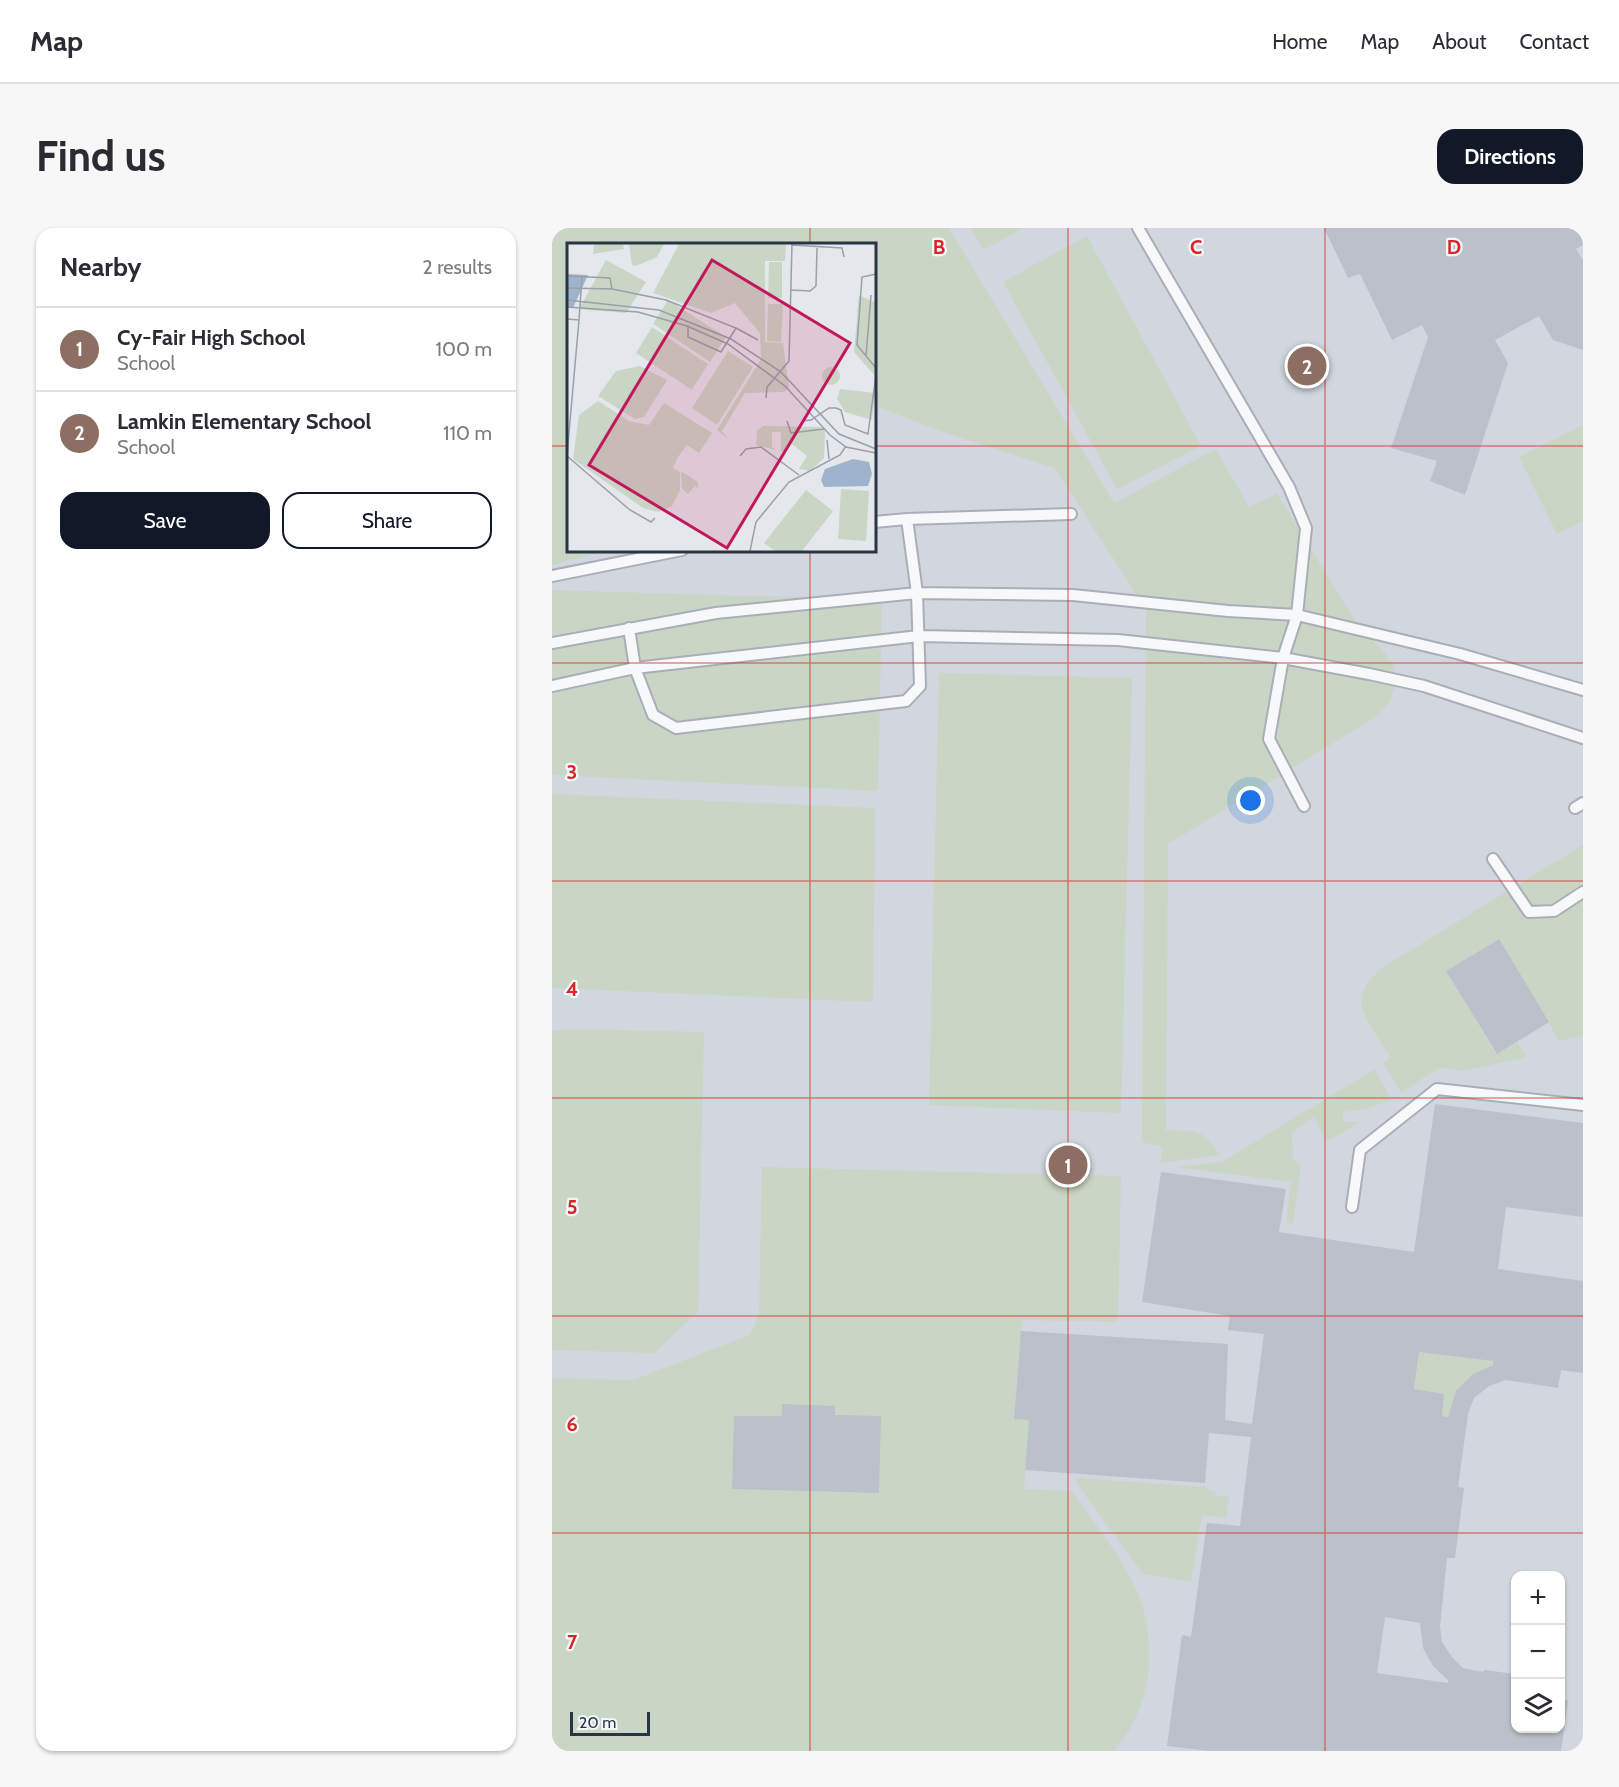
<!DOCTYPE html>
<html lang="en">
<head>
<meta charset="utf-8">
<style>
  body { margin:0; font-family:Cabin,sans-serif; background:#f7f7f7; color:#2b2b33 }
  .controls { position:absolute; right:18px; bottom:18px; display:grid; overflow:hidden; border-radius:12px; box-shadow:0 2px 4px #0004 }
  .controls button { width:54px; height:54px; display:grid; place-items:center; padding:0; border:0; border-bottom:2px solid #e1e1e2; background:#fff; color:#2b2b33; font:30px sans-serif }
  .scale { position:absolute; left:18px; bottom:15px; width:80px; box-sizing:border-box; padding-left:6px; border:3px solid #2b3445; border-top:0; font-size:16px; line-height:21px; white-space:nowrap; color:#2b3445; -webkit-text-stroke:4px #f4f6f9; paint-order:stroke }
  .you { position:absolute; left:699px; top:573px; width:21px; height:21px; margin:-15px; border:4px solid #fff; border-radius:50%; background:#1a73e8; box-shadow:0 0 0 9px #1a73e833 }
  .badge { display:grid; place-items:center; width:39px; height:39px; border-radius:50%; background:#111827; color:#fff; font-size:20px; font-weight:700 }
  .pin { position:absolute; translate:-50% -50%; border:3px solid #fff; box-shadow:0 2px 6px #0006 }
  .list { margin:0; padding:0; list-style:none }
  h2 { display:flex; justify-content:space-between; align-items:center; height:78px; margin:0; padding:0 24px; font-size:26px }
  h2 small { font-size:20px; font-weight:400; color:#7c7c81 }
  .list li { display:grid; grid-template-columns:39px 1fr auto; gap:18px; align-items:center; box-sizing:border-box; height:84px; padding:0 24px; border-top:2px solid #e1e1e2 }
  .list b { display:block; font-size:22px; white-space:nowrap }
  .list p { margin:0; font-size:20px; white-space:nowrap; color:#7c7c81 }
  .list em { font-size:20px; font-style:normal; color:#7c7c81 }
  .actions { display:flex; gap:12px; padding:18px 24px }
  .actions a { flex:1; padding:14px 0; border:2px solid #111827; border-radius:18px; text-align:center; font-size:21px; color:#111827 }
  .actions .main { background:#111827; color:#fff }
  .icon { flex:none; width:33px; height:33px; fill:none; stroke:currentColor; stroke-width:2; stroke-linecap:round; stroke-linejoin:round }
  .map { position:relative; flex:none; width:1031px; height:1523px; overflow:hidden; border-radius:18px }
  header { display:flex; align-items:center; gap:36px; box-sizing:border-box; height:84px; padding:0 30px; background:#fff; border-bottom:2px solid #e1e1e2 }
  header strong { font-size:28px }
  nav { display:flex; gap:33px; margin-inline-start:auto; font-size:21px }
  .intro { display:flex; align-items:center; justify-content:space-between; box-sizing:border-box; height:144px; padding:0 36px }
  h1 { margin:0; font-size:42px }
  .button { padding:15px 27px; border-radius:18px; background:#111827; color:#fff; font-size:21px; font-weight:700 }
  main { display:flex; gap:36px; padding:0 36px }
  aside { flex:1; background:#fff; border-radius:18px; box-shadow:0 2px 4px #0004 }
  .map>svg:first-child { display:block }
</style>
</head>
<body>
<header>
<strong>Map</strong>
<nav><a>Home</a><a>Map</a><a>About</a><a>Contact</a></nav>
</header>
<div class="intro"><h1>Find us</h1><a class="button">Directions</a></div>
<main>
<aside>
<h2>Nearby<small>2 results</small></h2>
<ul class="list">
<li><span class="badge" style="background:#8d6e63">1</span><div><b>Cy-Fair High School</b><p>School</p></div><em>100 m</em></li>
<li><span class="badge" style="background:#8d6e63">2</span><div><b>Lamkin Elementary School</b><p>School</p></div><em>110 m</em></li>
</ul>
<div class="actions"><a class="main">Save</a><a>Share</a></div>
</aside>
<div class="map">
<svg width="1031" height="1523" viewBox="0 0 1031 1523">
  <rect width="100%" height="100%" fill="#e4e7ec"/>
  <path fill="#d2d6de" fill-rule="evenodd" d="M0,0H1031V1523H0ZM16,16H322V322H16ZM963,1348H1008V1500H963Z"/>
  <path fill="#c9d6c5" d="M0,0H397L562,275L664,221L697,279L725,266L808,401L831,423L842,438L843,457L838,472L827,487L616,616L614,902C646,904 648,899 668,927L609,935L610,919L590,914L594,382L503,240L405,209L323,178L322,16H16V322L54,323L0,337Z
    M419,0H471L431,22Z
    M535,8L649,218L565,261L451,54Z
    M1031,197V293L1005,306L967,229Z
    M0,362L330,372L326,563L0,547Z
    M387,445L580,450L569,885L377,877Z
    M0,566L323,580L321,774L0,760Z
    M1031,617V808L1006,813L997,794L946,711L894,743L944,826L965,815L975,829L911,843L888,839L849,865L831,835L839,829C832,821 827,811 821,802C804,774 805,765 828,741Z
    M15,801L152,804L146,1084L102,1125L0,1122V803Z
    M823,841L839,872L812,881L790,884L792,894H809L775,913L761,889L740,905L741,932L749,937L741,996L734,994L739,954L624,939L670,934Z
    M210,939L569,948L566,1094L470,1092L462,1190L477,1192L472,1261L520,1263C541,1294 567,1325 583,1359C607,1411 601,1479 562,1523H0V1150L81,1152L198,1107L207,1087Z
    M867,1124L941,1133V1137C910,1150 906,1158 896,1189L890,1188L862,1161Z
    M525,1250L652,1259L663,1264V1267L677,1269L674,1290L650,1287L639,1354L591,1346L524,1254Z"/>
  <path fill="#bbc0ca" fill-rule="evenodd" d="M772,0H1031V17L1024,21L1031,32V122L1001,112L987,88L943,112L956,135L913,267L878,253L885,233L839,220L876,109L870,97L840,112L808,46L796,50Z
    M947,711L997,794L945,826L894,743Z
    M883,876L1031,895V989L954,979L946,1041L1031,1053V1145L1009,1142L1006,1160L954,1152L937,1158L922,1170L916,1186L906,1259L912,1260L903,1330H895L888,1398L890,1414L900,1429L911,1440L931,1444L932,1442L963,1446V1500H1008V1471L1016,1472L1009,1523H657L615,1518L630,1407L639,1409L655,1295L688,1298L699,1209L657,1205L653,1255L473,1242L477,1192L462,1191L469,1103L676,1116L673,1192L700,1196L712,1106L676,1102L678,1088L590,1074L609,944L734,961L727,1004L862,1024ZM867,1124L941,1133V1137L921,1146L904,1163L896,1189L890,1188L892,1166L862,1161ZM833,1389L868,1395L871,1420L881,1438L896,1452V1455L825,1445Z
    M230,1176L283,1178V1187L329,1188L327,1265L180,1261L182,1188H230Z"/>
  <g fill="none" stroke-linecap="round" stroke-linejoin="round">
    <defs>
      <path id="lane" d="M586,0L737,259L754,300L745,387L731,430L717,511L752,578
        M355,291L519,286
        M0,348L130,322
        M77,400L83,440L101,487L124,500L354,473L368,458L365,365L355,291L322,294
        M0,415L164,385L365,365L521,367L676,383L745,387L908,426L1031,462
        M0,458L83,440L367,408L566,412L731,430L817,446L872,458L1031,510
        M1023,580L1031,575
        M941,631L977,684L1002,683L1031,664
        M800,979L808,922L885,861L1031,877"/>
    </defs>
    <use href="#lane" stroke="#a9aeb7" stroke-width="14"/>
    <use href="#lane" stroke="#f7f8fa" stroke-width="10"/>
  </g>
  <path fill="none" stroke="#d62828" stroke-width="1.5" stroke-opacity="0.55" d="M258,0V16M516,0V1523M773,0V1523M0,218H16M322,218H1031M258,322V1523M0,435H1031M0,653H1031M0,870H1031M0,1088H1031M0,1305H1031"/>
  <g transform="translate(15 15)">
    <rect width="309" height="309" fill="#e4e7ec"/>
    <path d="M27,1H56L57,6L26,11ZM62,1H97L90,14L69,23L65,22ZM112,1H219L218,18H198V99L216,100L222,144L217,149L178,150L155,188L160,195L150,187L194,116L193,90L168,60L144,70L86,50ZM39,17L79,39L59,70L12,66ZM202,19H215V55H201ZM292,52L309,60V134L287,109ZM101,57L159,94L143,119L86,81ZM201,61H216L214,99L200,98ZM85,84L141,121L125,147L69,110ZM161,108L186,124L150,182L125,165ZM73,123L100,137L77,174L68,176L31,153L49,128ZM255 133a9 9 0 1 1 18 0a9 9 0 1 1-18 0ZM273,146L308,150L305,177L278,169L270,156ZM31,158L62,178L82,182L97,160L145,190L132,210L120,202L111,214L106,225L113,229V247L105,263L91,269L76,265L6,216L12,172ZM196,183L254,184L258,188L257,215L243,228L232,226L240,213L225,201L218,209L214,208V189H205V204L209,207L189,202L190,188ZM114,228L131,239V245L128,243L121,251L115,246ZM274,246L302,248L299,298L271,296ZM239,247L266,268L235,308H208L197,300Z" fill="#c9d6c5"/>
    <path d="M0,31L21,32L6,65H0ZM286,216L302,219L305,231L301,243L257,244L254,237L258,226Z" fill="#9fb4cc"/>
    <path fill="none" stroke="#9a9fa9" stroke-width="1.5" d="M225,2L275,5L277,14M309,31L295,34L290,102L309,125M0,33L43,35L45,46L0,45M45,46L99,57L169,85L154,109L121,94V82M224,47L243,48L249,43L250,5M0,57L92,67L164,96L214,129L272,191L309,206M0,64L71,69L120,83L161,101L218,143L263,192L279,204L309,210M0,76L12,77L15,34M169,85L191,97M299,113L304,52M199,155L200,144L222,118L225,1M220,178L224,190L257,186M235,178L244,177L262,165H269L274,167L278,182L301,191L309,132M260,197L262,216M0,212L12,77M0,213L63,267L84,279L88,275M173,213L179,206L194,204L232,232M183,308L189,279L222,239L273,212L279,203"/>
    <path fill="#c2185b" fill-opacity="0.15" stroke="#c2185b" stroke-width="3" d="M145,17L283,100L160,305L22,222Z"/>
    <rect width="309" height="309" fill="none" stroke="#2b3445" stroke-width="3"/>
  </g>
  <g font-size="20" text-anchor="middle" font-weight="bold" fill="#d62828" stroke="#f4f6f9" stroke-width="4.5" stroke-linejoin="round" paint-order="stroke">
    <text x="387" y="26">B</text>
    <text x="644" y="26">C</text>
    <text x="902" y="26">D</text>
    <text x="20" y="551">3</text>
    <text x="20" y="768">4</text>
    <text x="20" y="986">5</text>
    <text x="20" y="1203">6</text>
    <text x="20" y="1421">7</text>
  </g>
</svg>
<div class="controls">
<button>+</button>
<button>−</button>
<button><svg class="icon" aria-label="layers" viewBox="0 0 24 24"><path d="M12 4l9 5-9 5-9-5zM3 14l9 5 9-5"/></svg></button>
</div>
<div class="scale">20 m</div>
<div class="you"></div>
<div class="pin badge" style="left:516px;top:937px;background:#8d6e63">1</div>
<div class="pin badge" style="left:755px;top:138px;background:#8d6e63">2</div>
</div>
</main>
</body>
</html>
